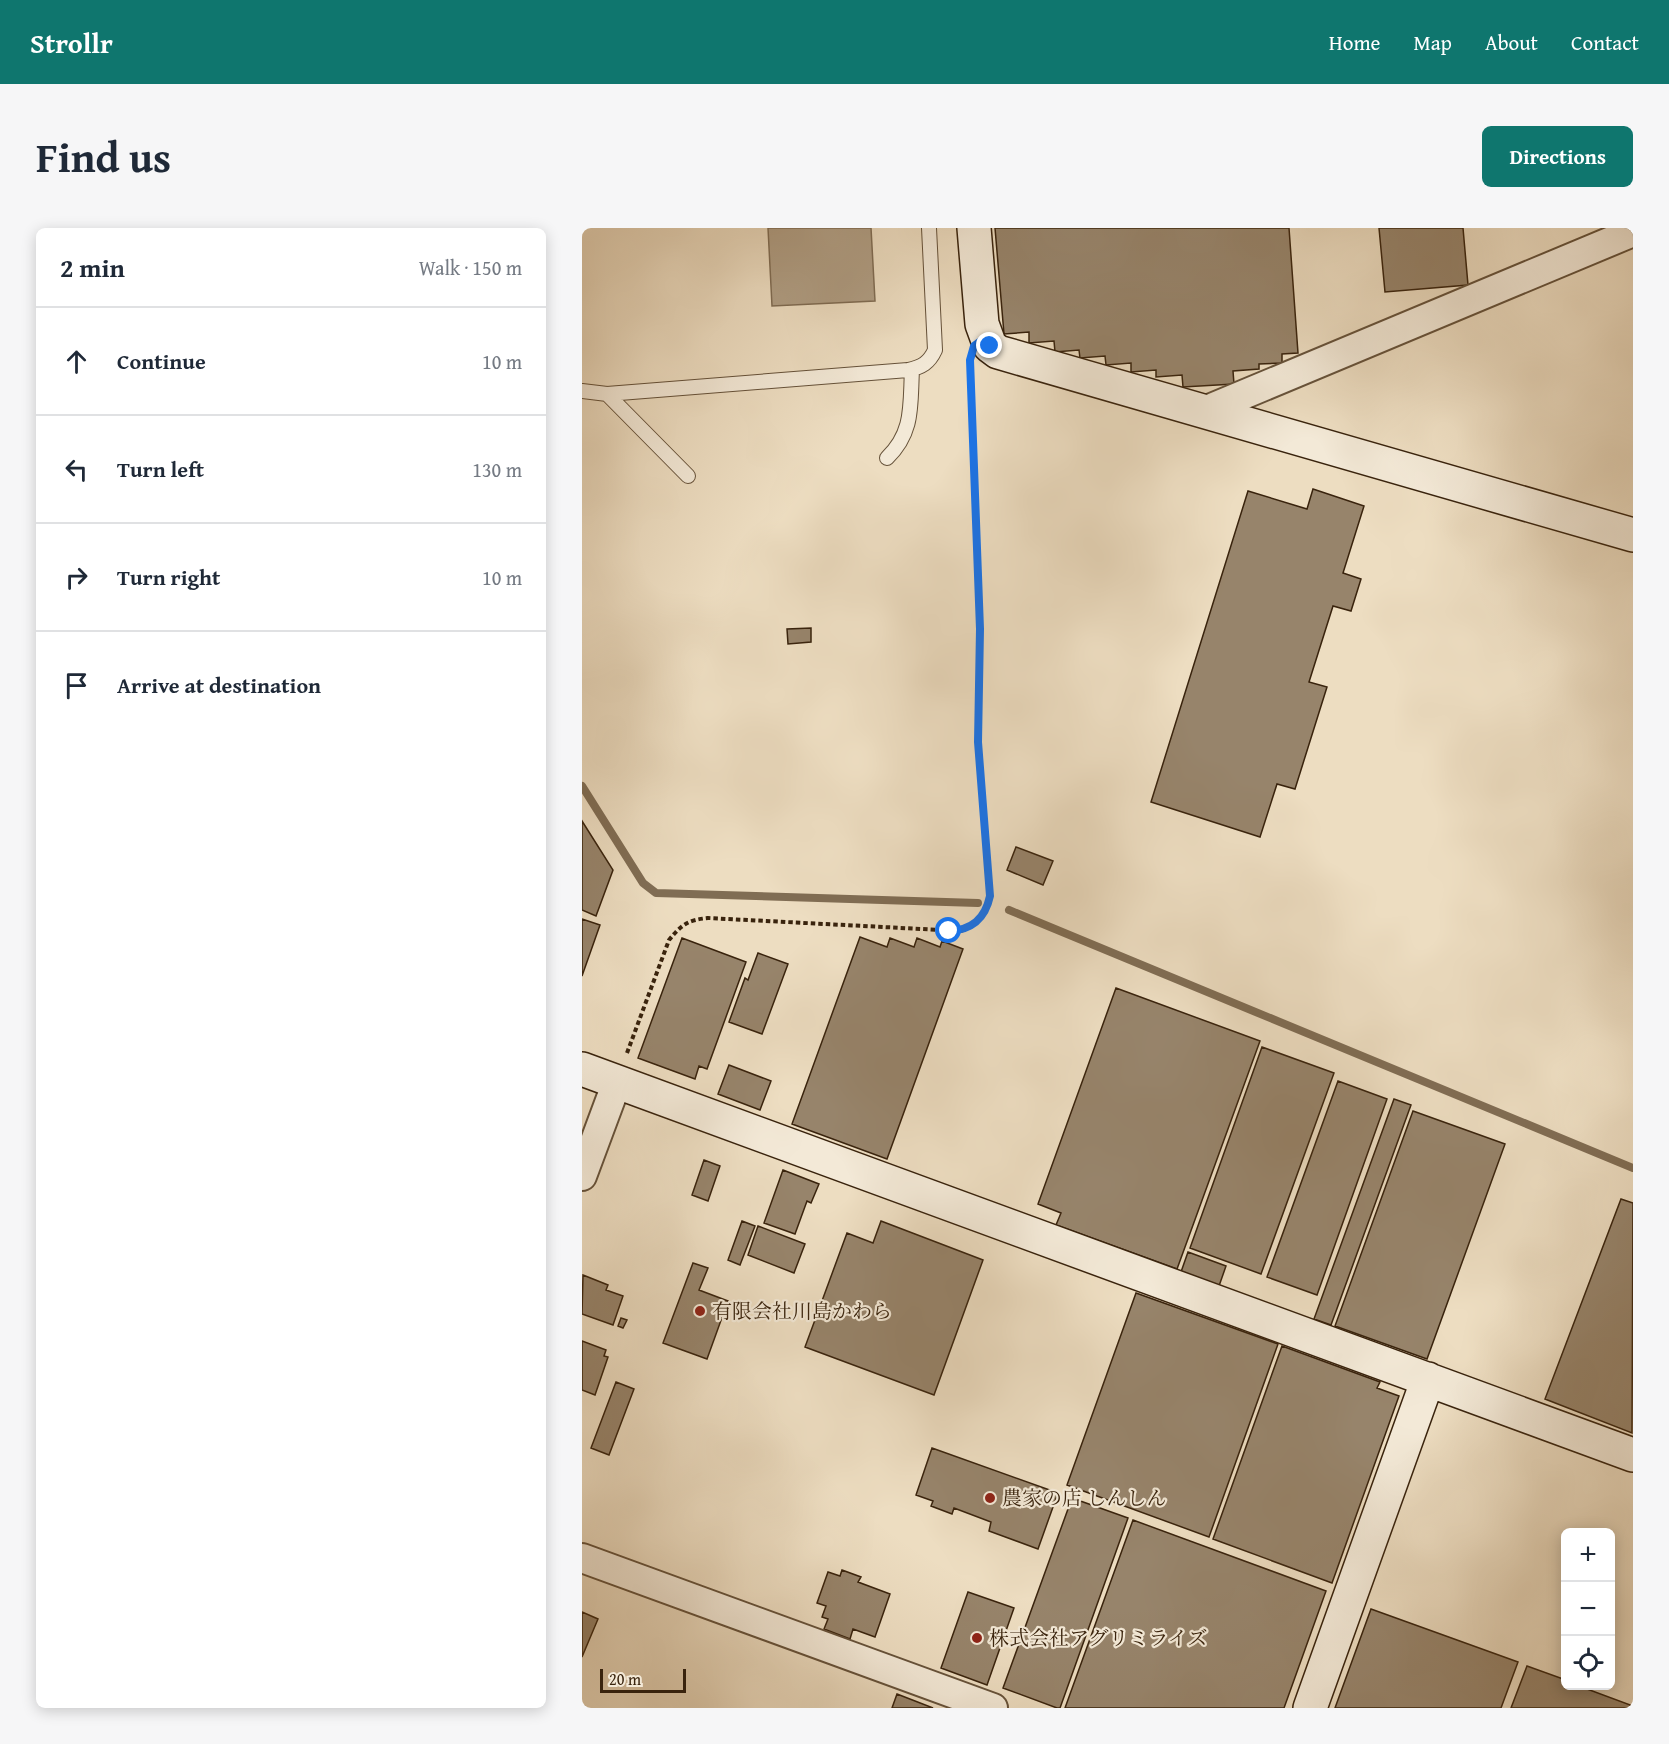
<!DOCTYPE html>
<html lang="en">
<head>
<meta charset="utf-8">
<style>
  body { margin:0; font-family:"Gentium Book Plus","Noto Serif JP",serif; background:#f6f6f7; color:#1f2937 }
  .controls { position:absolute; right:18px; bottom:18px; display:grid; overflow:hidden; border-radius:9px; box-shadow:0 3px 15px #0003 }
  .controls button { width:54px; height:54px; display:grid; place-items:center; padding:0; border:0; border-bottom:2px solid #e0e1e3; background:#fff; color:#1f2937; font:30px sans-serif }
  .scale { position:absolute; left:18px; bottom:15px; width:86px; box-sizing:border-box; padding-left:6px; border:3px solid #39230d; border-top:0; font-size:16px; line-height:21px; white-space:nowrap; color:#39230d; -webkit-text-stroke:4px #f3e9d7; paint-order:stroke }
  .stop { position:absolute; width:18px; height:18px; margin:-14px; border:4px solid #1a73e8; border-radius:50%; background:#fff }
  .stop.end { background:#1a73e8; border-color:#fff; box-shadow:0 2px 6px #0008 }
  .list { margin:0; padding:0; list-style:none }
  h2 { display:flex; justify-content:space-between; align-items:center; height:78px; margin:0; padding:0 24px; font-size:26px }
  h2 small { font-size:20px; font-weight:400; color:#747a83 }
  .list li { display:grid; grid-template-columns:39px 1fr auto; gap:18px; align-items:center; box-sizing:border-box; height:108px; padding:0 24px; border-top:2px solid #e0e1e3 }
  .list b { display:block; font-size:22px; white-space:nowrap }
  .list em { font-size:20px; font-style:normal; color:#747a83 }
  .icon { flex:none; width:33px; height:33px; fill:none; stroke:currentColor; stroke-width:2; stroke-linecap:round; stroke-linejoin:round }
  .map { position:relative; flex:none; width:1051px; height:1480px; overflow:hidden; border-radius:9px }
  header { display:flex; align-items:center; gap:36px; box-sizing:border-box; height:84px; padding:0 30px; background:#0f766e; color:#fff }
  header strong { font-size:28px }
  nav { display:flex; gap:33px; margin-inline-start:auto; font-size:21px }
  .intro { display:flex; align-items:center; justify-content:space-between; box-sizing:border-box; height:144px; padding:0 36px }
  h1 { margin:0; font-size:42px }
  .button { padding:15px 27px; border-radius:9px; background:#0f766e; color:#fff; font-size:21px; font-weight:700 }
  main { display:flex; gap:36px; padding:0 36px }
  aside { flex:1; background:#fff; border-radius:9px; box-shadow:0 3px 15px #0003 }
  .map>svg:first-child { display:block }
</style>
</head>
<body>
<header>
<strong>Strollr</strong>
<nav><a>Home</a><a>Map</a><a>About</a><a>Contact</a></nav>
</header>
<div class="intro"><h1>Find us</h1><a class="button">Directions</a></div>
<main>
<aside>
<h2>2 min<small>Walk · 150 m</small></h2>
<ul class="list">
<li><svg class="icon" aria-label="ahead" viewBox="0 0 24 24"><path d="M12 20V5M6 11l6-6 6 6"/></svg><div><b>Continue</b></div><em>10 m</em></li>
<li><svg class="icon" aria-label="left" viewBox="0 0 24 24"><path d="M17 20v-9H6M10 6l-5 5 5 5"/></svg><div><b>Turn left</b></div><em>130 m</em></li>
<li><svg class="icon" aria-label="right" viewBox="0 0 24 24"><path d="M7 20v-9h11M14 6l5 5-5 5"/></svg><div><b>Turn right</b></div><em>10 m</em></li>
<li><svg class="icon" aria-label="arrive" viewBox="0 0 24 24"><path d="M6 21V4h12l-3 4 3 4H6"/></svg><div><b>Arrive at destination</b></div></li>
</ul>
</aside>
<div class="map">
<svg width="1051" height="1480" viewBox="0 0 1051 1480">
  <rect width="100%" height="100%" fill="#edddc1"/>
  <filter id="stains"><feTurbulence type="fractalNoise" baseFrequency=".00333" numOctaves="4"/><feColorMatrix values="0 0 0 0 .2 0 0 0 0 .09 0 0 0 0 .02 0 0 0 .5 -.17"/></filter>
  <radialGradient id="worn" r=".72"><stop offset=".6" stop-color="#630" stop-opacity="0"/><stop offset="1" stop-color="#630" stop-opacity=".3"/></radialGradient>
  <path fill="#b09e84" stroke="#806d54" stroke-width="1.5" d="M186,0H289L293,73L190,78Z"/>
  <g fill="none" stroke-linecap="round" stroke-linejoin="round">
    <path stroke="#806d54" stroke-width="8" d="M0,558L61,655L74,665L396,675
      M427,682L1051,940"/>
  </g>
  <path fill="#97846b" stroke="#39230d" stroke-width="1.5" d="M413,0H707L716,125L700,126V135L677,136V141L651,143L652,156L601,159L600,147L574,149V142L549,144V135L524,137L523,128L498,130L497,122L473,124L472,113L447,115V104L422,106Z
    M797,0H881L886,57L803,64Z
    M731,261L782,278L761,345L779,351L769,383L751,378L727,454L745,459L713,561L695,556L678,609L569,574L666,263L725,281Z
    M229,400V414L206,416L205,401Z
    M0,593L31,642L14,688L0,682Z
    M434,619L471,633L461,657L425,642Z
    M0,691L18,697L0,748Z
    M278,709L305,719L308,710L332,719L335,710L358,719L360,713L381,721L305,931L210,896Z
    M100,710L164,734L125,841L117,838L113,851L56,830Z
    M176,725L206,736L180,806L147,794L163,750L166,752Z
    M534,760L678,813L595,1041L474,997L479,985L456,976Z
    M680,819L752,845L679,1046L608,1020Z
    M147,837L189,853L178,882L136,866Z
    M756,853L805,871L735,1067L685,1049Z
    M812,871L829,877L749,1097L732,1091Z
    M831,883L923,916L845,1131L753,1098Z
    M122,932L138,938L126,973L110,967Z
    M201,942L237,956L229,975L225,973L213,1006L182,995Z
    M1039,971L1051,975L1050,1205L963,1171Z
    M160,993L173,998L158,1037L146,1032Z
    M299,993L401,1032L352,1167L223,1119L265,1005L291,1015Z
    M176,998L223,1016L212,1045L166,1027Z
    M606,1024L644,1038L637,1058L599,1044Z
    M111,1035L126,1040L117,1062L146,1073L125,1131L81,1115Z
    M1,1047L26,1057L24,1062L41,1068L31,1097L0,1086Z
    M554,1065L696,1116L627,1309L485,1257Z
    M39,1090L45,1092L41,1100L36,1098Z
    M0,1113L24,1122L22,1128L26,1129L13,1167L0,1162Z
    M700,1118L798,1154L795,1160L817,1168L750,1355L631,1311Z
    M34,1154L52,1161L27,1227L9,1220Z
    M350,1220L476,1265L456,1321L407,1303L409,1294L372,1280L370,1286L349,1278L351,1273L334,1267Z
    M490,1270L546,1290L478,1480H475L421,1460Z
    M551,1292L744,1363L702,1480H483Z
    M260,1342L279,1349L276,1354L308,1366L293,1409L271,1401L268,1411L242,1401L246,1391L240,1389L244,1378L235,1375L246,1344L258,1348Z
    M386,1364L432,1380L405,1457L359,1440Z
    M789,1381L936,1434L919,1480H753Z
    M0,1384L16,1391L0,1429Z
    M945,1438L984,1452V1458H997L1051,1478V1480H929Z
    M315,1466L351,1480H310Z"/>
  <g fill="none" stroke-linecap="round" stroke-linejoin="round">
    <defs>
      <path id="lane" d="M0,163L25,166L326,142C340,139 347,135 353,122L347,0
        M25,166L106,248
        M305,230C332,204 328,177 330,142"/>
      <path id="street" d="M620,184L1051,4
        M0,948L35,854
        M0,1330L411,1480"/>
      <path id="secondary" d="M392,0L400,96L408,118L416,124L1051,307
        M0,841L1051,1227
        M728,1480L846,1151"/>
    </defs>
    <use href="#lane" stroke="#66523a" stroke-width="16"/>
    <use href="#street" stroke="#66523a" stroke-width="32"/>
    <use href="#secondary" stroke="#39230d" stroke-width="36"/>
    <path stroke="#39230d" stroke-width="4" stroke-dasharray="4.5 3" stroke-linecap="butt" d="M45,825L87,712C100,696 106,692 126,690L379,703C396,696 404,687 408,668L396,514L398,401L388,141"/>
    <use href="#lane" stroke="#f3e9d7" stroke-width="14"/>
    <use href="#street" stroke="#f3e9d7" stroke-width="28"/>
    <use href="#secondary" stroke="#f3e9d7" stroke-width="33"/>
  </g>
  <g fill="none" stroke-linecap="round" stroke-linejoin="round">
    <path stroke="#1a73e8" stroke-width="8" d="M367,703C390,702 403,691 408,668L396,514L398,401L388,132L392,118L403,110L408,118"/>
  </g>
  <g fill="#8f2418" stroke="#f3e9d7" stroke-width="2">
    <circle cx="118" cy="1083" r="6"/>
    <circle cx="408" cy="1270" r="6"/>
    <circle cx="395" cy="1410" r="6"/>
  </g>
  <g text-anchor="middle" stroke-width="4.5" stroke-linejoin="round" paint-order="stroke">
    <g font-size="20" fill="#39230d" stroke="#f3e9d7" text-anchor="start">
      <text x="130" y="1090">有限会社川島かわら</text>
      <text x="420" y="1277">農家の店 しんしん</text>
      <text x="407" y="1417">株式会社アグリミライズ</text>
    </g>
  </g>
  <rect width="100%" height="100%" filter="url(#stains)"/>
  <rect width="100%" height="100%" fill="url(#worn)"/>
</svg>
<div class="controls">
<button>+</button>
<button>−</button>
<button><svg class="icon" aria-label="locate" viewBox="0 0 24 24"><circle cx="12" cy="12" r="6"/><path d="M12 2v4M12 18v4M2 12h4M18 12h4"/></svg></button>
</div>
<div class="scale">20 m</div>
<div class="stop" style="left:367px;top:703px"></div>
<div class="stop end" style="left:408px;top:118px"></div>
</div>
</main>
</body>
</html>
